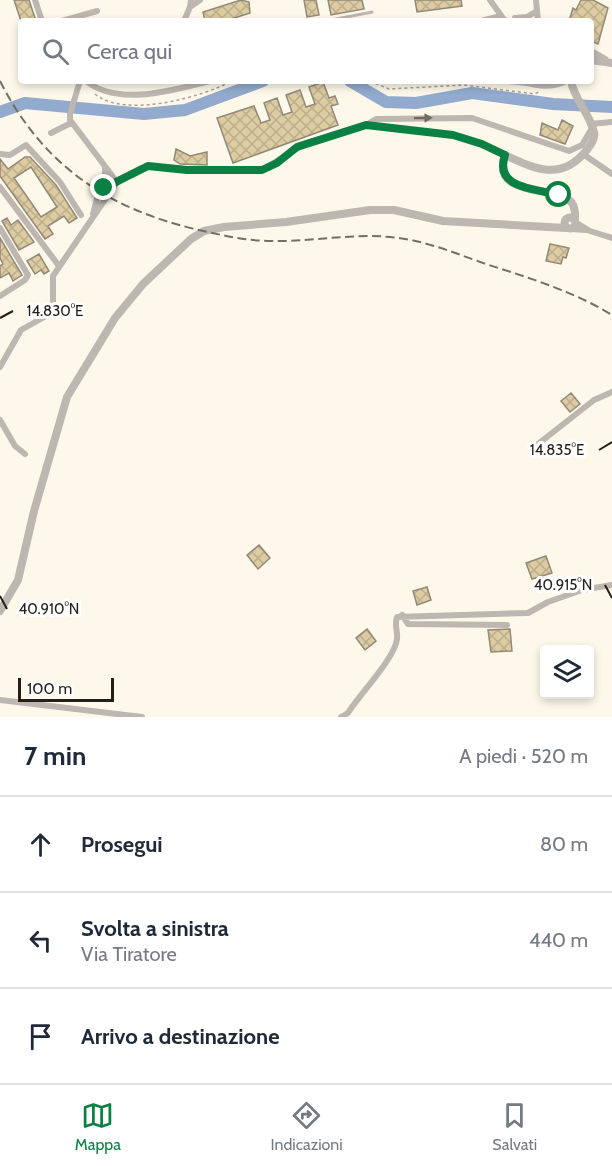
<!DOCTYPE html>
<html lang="it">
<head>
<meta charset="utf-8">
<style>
  body { margin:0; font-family:Cabin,sans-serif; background:#f2f2f3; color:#1f2937 }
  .controls { position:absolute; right:18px; bottom:18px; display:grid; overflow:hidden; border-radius:6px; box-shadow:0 3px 9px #0003 }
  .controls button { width:54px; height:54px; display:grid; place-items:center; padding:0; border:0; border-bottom:2px solid #e0e1e3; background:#fff; color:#1f2937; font:30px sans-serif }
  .scale { position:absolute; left:18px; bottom:15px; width:96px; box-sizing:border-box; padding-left:6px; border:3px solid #221f19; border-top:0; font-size:16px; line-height:21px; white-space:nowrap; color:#221f19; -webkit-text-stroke:4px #fff; paint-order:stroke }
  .stop { position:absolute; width:18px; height:18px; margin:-14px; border:4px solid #0b8043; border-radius:50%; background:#fff }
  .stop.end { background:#0b8043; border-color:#fff; box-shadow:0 2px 6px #0008 }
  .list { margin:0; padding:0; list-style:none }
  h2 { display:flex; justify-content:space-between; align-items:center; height:78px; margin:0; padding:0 24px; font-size:26px }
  h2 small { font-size:20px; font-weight:400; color:#747a83 }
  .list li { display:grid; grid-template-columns:39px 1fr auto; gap:18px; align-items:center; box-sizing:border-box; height:96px; padding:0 24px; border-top:2px solid #e0e1e3 }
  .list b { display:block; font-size:22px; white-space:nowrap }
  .list p { margin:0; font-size:20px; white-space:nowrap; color:#747a83 }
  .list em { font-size:20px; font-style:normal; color:#747a83 }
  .icon { flex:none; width:33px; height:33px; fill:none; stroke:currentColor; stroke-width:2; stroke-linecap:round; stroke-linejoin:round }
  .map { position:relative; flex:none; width:612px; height:717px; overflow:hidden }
  .search { position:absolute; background:#fff; box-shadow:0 3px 9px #0003; left:18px; right:18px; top:18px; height:66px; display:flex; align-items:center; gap:15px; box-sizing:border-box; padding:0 21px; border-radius:6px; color:#747a83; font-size:22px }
  .sheet { height:366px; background:#fff }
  nav { display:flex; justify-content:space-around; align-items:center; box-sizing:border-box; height:84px; border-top:2px solid #e0e1e3; background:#fff; font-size:16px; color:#747a83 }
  nav a { display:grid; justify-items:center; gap:3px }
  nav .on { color:#0b8043 }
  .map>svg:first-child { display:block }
</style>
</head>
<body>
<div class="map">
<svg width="612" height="717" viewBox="0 0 612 717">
  <defs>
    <pattern id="building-cross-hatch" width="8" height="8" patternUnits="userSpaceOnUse" patternTransform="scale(1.5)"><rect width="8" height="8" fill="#ddcba2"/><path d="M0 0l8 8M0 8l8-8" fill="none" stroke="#bdae8b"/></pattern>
  </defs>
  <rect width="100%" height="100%" fill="#fef8ea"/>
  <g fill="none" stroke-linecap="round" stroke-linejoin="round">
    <path stroke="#91aacd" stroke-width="12" d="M350,81L386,102L416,103L472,93L553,104L612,107
      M0,112L25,103L144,114L185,110L263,81"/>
  </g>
  <path fill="url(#building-cross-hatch)" stroke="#918a7a" stroke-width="1.5" fill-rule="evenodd" d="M14,0H29L36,21H21Z
    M241,0L249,2L250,13L225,21H205L203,12Z
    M304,0H316L319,15L307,17Z
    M328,0H362L364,9L331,15Z
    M415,0H461L462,6L417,12Z
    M581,0H593L608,8L598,44L591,41V21H569L573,8L576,10Z
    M323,82L329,98L335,96L338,104L331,106L338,125L233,163L217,118L254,106L261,123L270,120L264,103L277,98L283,115L292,112L286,95L300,90L306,107L315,104L309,87Z
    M562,120L573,126L565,144L540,135L542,123L558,130Z
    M176,149L190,156L207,152V165L180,164L174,160Z
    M25,157H30L56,185L77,218L69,223L64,216L48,226L53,234L45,239L0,176V159L8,169ZM31,167L57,207L41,217L14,178Z
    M7,218L11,225L18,220L34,242L19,250L2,221Z
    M0,238L22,275L13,281L9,273L0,278V266L3,264L0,258Z
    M550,244L569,248L566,258L563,257L561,264L546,261Z
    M39,254L49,271L44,274L41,270L35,274L27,261Z
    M571,393L580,404L570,412L561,401Z
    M259,545L270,558L258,569L247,555Z
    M546,556L552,573L532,579L526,563Z
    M427,587L431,600L417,605L413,591Z
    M367,629L376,641L365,650L356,638Z
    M510,629L512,651L491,652L488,630Z"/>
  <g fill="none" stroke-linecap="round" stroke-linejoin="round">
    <path stroke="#a5a196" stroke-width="1.5" stroke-dasharray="3 3" stroke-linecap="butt" d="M370,81L389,89L464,85L535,94L540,91
      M95,94C125,119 202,97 232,81"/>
    <path stroke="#bdb6b1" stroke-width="3" d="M326,21L372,12"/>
    <path stroke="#bdb6b1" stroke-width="6" d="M35,0L42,21
      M191,0L190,7L200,0
      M490,0L505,21
      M536,0L538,21
      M515,18L527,17L535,12
      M62,21L97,11
      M184,21L190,7
      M481,21L501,16
      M80,81L70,114V120L117,182
      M86,81C119,107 173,90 210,81
      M508,81L528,83
      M590,124L612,122
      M366,125L376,119L472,118L569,151L582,145L592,128
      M51,133L71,123
      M0,154L10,155L26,145L60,182L81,215
      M583,154L612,174
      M0,187L59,266
      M105,187V167
      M93,214L98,195L103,188L142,168L154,166L187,170H262L306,143L366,125L453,135L481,144L505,155
      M575,222L590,231L612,238
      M0,228L28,275L25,280L0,296
      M571,229L586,230
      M0,367L21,330L46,316L53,308V276L117,182
      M0,420L15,446L25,454
      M538,444L594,400L612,392
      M402,615L408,624L507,625
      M0,700L142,717
      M341,717L348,713C359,695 395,658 397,639C398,631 394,626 397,617L528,613L548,602L582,590L612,585"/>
    <path stroke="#bdb6b1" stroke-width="8" d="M591,52L605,60
      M591,60L612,63
      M523,81C537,85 550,87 564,81
      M571,81C574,99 590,114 594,132C596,139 589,147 585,152C560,182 533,168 505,155C490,199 557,184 572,203C576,209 575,215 575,221
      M564.5 223a5.5 5.5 0 1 1 11 0a5.5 5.5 0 1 1-11 0Z
      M0,611L18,580L34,511L67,397L115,318L143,284L191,239L204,231L224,227L286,222L370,210H394L443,221L566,228"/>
    <path stroke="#736f66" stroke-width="2" stroke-dasharray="9 4.5" stroke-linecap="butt" d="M0,81C42,164 106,208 195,229C221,235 245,241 272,241C314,242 355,232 399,238C429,242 457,254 486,264C529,278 573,291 612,315"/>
  </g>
  <defs><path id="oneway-solid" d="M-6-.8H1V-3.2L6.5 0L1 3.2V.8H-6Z" transform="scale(1.5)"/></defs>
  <use fill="#706a65" href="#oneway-solid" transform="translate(423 118) rotate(-1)"/>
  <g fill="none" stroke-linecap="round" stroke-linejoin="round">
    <path stroke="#0b8043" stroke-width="8" d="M104,188L148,166L187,170H262L277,163L297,147L366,125L453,135L482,144L505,155C493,190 539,189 559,195"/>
  </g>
  <path fill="none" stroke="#221f19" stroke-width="2" d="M0,318L13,311M599,450L612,442M605,585L612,598M0,596L7,609"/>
  <g font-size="15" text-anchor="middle" fill="#221f19" stroke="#fff" stroke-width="6" stroke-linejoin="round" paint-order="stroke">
    <text x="55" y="316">14.830°E</text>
    <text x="557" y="455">14.835°E</text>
    <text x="563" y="590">40.915°N</text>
    <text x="49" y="614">40.910°N</text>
  </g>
</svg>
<div class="controls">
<button><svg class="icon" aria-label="layers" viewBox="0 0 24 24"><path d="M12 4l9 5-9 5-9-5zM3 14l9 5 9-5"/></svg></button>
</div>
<div class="scale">100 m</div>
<div class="stop" style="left:559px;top:195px"></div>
<div class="stop end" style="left:104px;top:188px"></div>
<div class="search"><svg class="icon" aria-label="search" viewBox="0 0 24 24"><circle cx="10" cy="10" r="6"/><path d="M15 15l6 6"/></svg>Cerca qui</div>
</div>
<section class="sheet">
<h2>7 min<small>A piedi · 520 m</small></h2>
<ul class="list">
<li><svg class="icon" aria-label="ahead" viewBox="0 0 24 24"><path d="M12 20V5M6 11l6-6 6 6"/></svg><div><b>Prosegui</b></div><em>80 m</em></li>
<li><svg class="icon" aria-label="left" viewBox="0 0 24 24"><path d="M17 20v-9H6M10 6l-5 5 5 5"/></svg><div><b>Svolta a sinistra</b><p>Via Tiratore</p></div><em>440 m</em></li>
<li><svg class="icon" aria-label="arrive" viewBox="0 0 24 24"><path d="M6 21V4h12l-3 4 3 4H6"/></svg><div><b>Arrivo a destinazione</b></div></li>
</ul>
</section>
<nav>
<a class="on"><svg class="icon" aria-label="map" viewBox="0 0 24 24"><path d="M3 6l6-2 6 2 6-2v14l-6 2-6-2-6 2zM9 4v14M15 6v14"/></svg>Mappa</a>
<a><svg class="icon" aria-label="directions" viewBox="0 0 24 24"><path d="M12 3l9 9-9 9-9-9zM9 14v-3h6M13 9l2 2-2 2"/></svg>Indicazioni</a>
<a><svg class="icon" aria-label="saved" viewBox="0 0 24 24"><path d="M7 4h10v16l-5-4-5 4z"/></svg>Salvati</a>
</nav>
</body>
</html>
